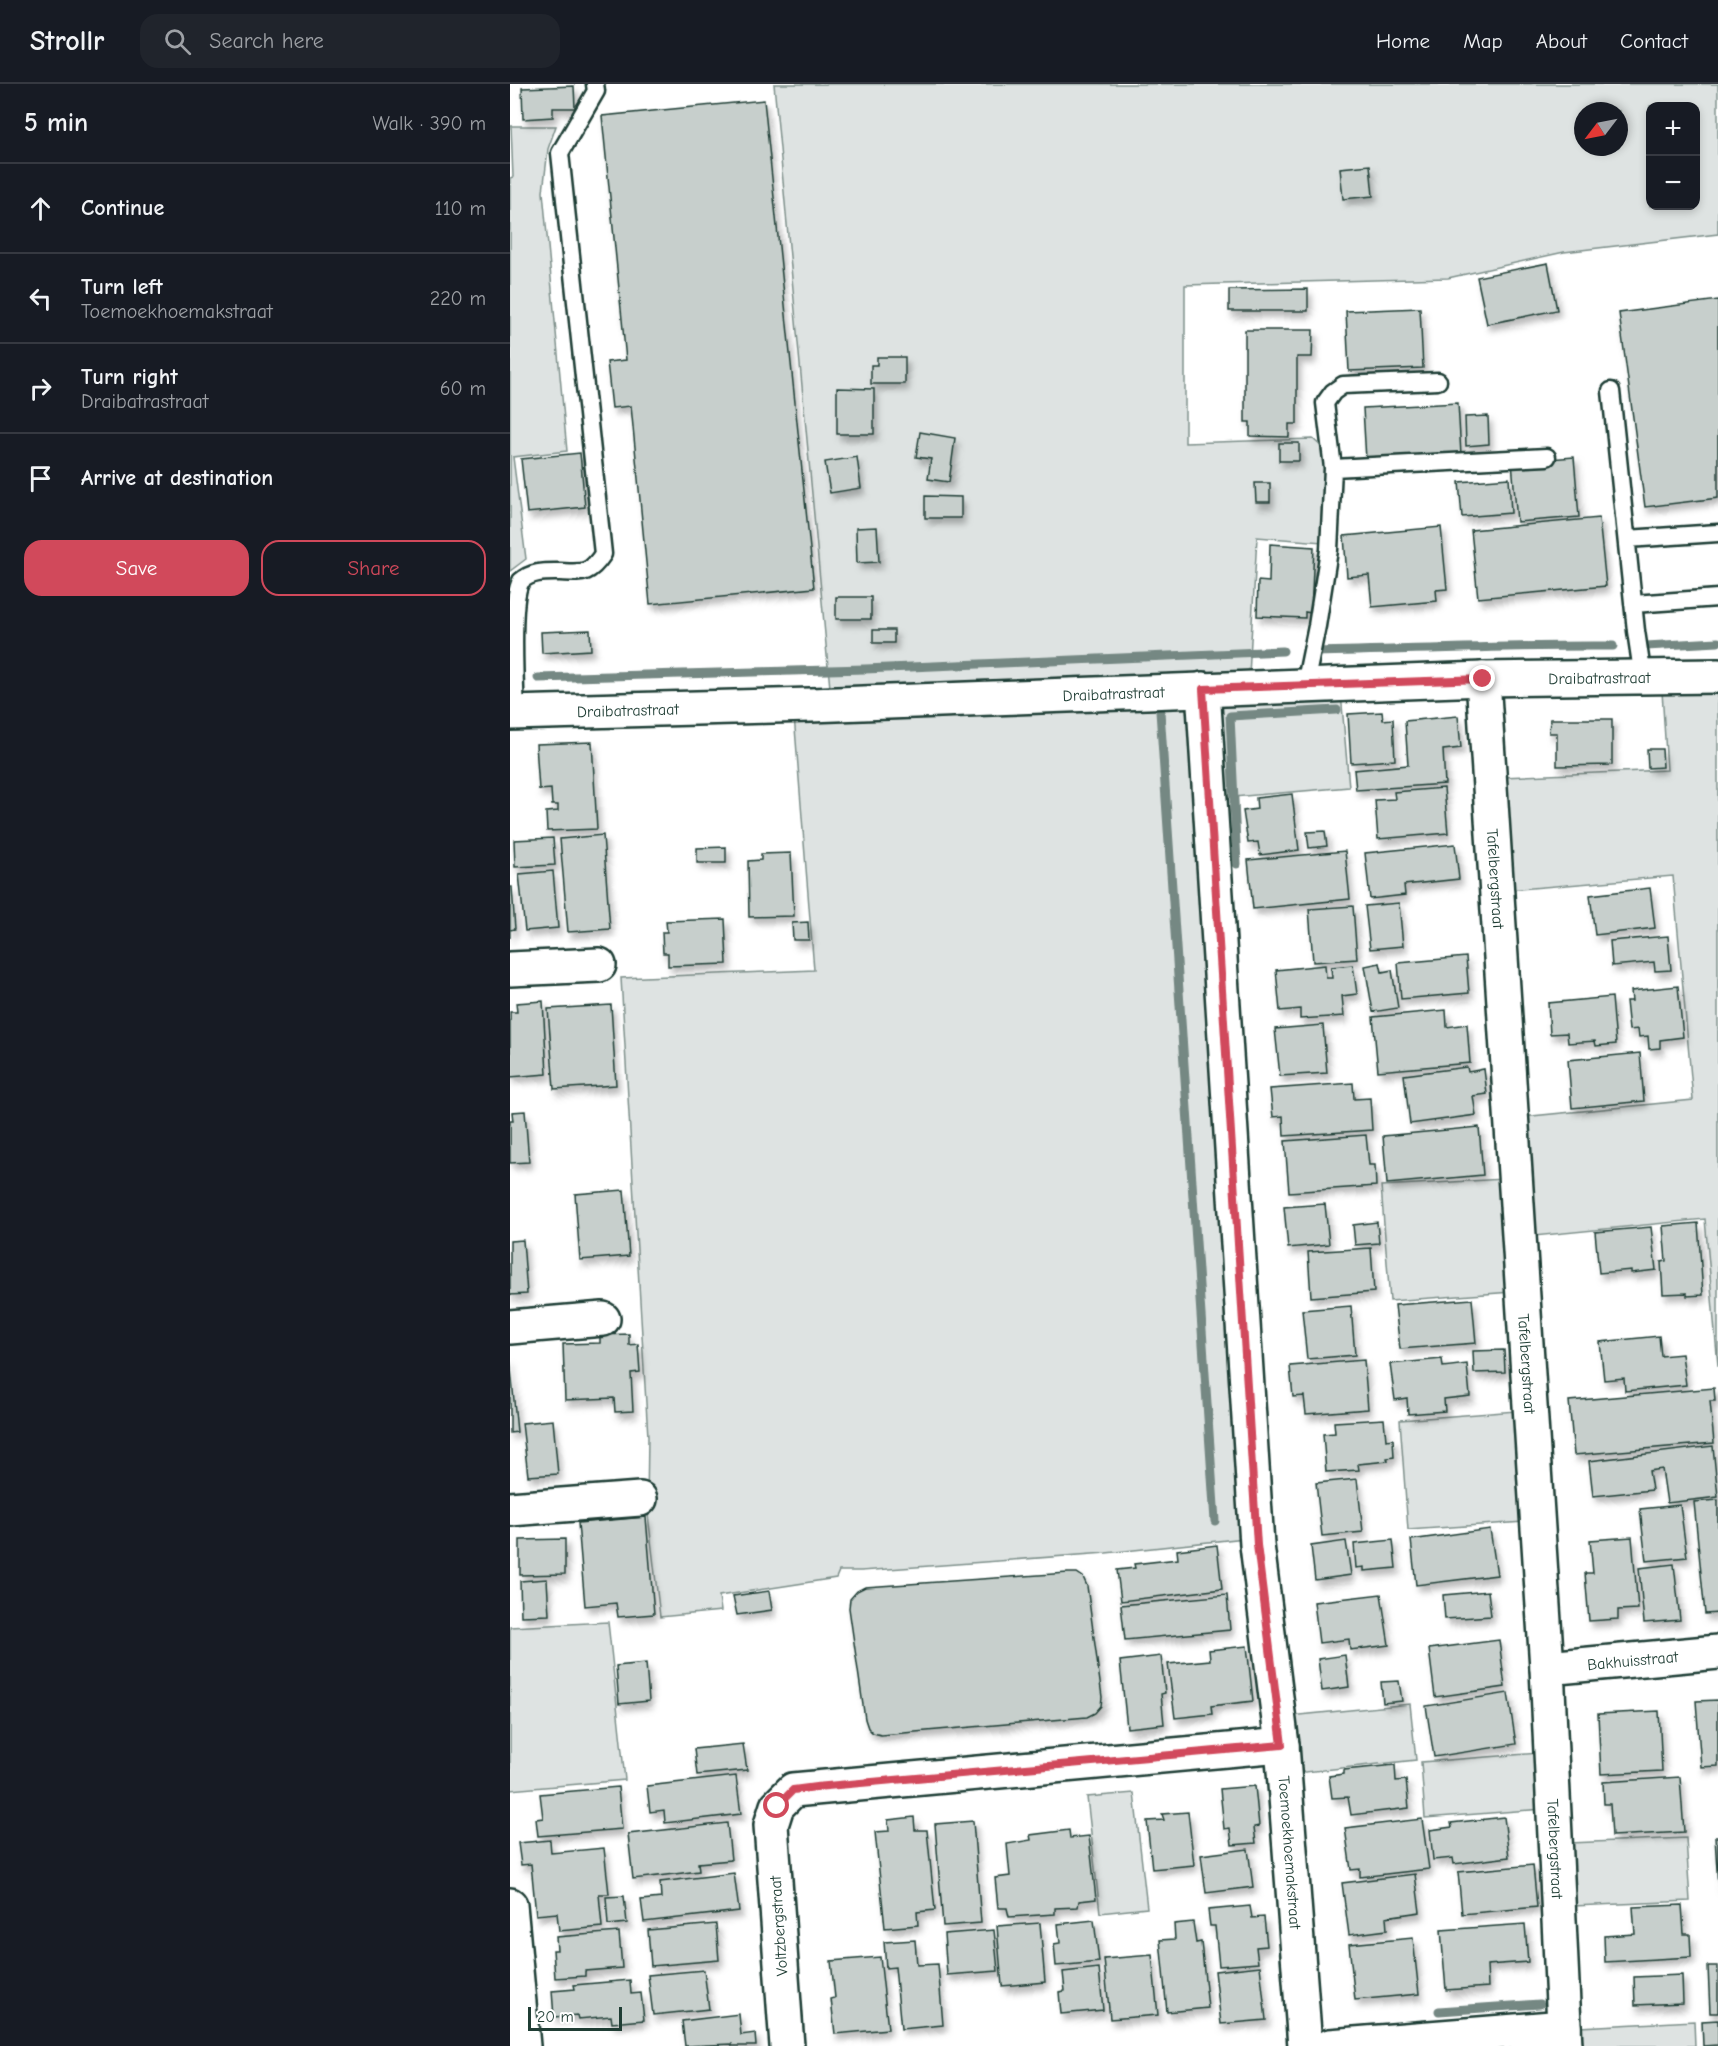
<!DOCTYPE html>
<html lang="en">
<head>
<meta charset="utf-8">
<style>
  body { margin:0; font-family:"Comic Neue",sans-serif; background:#20242c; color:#f1f3f6 }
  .controls { position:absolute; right:18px; top:18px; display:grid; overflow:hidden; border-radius:12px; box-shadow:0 3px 9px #0003 }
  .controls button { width:54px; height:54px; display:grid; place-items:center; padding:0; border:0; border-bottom:2px solid #363941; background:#171b24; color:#f1f3f6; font:30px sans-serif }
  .compass { position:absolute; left:1064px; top:18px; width:54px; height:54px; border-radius:50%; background:#171b24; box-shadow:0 3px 9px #0003; rotate:238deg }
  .scale { position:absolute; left:18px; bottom:15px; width:94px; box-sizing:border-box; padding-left:6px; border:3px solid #1f3d34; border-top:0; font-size:16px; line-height:21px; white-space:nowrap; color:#1f3d34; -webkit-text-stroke:4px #fff; paint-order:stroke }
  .stop { position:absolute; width:18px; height:18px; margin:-14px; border:4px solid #d1495b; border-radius:50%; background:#fff }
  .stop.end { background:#d1495b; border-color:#fff; box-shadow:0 2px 6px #0008 }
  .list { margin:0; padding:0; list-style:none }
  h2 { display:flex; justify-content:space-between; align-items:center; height:78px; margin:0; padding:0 24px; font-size:26px }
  h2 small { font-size:20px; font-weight:400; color:#9ea1a6 }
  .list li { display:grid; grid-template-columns:39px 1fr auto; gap:18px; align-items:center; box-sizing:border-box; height:90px; padding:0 24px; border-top:2px solid #363941 }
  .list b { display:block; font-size:22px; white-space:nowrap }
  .list p { margin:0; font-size:20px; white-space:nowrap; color:#9ea1a6 }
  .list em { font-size:20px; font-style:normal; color:#9ea1a6 }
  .actions { display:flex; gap:12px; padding:18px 24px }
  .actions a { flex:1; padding:14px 0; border:2px solid #d1495b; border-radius:18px; text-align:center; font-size:21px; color:#d1495b }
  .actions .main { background:#d1495b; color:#fff }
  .icon { flex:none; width:33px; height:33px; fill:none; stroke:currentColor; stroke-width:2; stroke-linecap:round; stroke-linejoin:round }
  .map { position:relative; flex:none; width:1208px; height:1962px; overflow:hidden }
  header { display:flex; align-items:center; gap:36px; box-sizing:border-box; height:84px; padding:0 30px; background:#171b24; border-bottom:2px solid #363941 }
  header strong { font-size:28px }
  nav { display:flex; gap:33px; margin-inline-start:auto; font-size:21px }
  .search { width:420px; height:54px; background:#20242c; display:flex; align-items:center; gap:15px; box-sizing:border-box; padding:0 21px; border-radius:18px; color:#9ea1a6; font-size:22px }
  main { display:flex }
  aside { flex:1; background:#171b24 }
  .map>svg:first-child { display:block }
</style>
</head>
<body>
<header>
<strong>Strollr</strong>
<div class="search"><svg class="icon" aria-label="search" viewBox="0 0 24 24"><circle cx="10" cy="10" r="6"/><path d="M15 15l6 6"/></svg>Search here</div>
<nav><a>Home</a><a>Map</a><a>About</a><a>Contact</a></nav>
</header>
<main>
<aside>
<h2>5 min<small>Walk · 390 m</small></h2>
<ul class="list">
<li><svg class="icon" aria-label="ahead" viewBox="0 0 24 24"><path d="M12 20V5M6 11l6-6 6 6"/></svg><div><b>Continue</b></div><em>110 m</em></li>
<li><svg class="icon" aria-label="left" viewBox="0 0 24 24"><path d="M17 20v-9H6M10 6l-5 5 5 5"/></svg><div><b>Turn left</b><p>Toemoekhoemakstraat</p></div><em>220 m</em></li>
<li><svg class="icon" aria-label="right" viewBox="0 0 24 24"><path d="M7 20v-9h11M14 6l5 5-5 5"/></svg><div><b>Turn right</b><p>Draibatrastraat</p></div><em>60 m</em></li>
<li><svg class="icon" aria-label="arrive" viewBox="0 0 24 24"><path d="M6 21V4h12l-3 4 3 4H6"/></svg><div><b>Arrive at destination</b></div></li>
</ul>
<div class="actions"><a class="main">Save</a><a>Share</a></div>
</aside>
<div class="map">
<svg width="1208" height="1962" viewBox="0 0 1208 1962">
  <defs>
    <filter id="shadow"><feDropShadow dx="3.5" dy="6" stdDeviation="3" flood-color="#0004"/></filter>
  </defs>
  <rect width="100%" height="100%" fill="#fff"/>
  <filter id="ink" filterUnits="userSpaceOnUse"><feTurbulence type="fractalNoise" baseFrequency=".0167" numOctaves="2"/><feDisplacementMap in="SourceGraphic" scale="12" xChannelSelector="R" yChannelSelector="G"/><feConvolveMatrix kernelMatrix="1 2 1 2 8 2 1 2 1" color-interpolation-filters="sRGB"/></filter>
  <g filter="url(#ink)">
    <path fill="#dee3e2" stroke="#7e908b" stroke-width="1.5" fill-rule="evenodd" d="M264,0H1208V150L1054,168L938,194L675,201V359L803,355L813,364L815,396L813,458L747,453L739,591L320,604ZM1140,22H1186V122H1140ZM1073,27H1109V63H1073Z
      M1,42H46L38,65L33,108L57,367L3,373L16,475L0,487V94L3,93Z
      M1208,605V1282L1195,1135L1024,1152L1012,1033L1183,1016L1163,792L998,806L992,693L1157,686L1152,607Z
      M831,609L839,703L712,714L709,618Z
      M667,616L678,626L735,1454L596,1469L351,1487H329L326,1494L209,1512L211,1527L150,1533L137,1422L138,1353L111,894L304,886L284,631Z
      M994,1095L1002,1208L880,1217L871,1102Z
      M1006,1327L1014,1438L898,1446L890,1336Z
      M98,1538L115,1696L0,1706V1543Z
      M900,1620L906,1676L786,1689L780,1632Z
      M1029,1669L1034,1725L915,1734L911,1678Z
      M624,1709L637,1824L590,1829L577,1713Z
      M1176,1754L1180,1817L1063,1822L1060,1759Z
      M1184,1937L1185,1962H1072L1070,1943Z"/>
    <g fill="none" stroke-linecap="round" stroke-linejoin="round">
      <path stroke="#758883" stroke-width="9" d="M1136,562L1208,558
        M806,568C905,566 1004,561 1103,562
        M28,594L355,585L773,567
        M650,627L705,1437
        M727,780L720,632L827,626
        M929,1927L1030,1920"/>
    </g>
    <path fill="#c7cfcc" stroke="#1f3d34" stroke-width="1.5" filter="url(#shadow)" d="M64,2L65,24H43V33L13,35L12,4Z
      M254,16L304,504L140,520L121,322L102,324L97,278L116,276L92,32Z
      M860,81L863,112L833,115L830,84Z
      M1038,179L1047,226L977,240L967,193Z
      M798,205V227H719V206Z
      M1208,216V414L1135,423L1109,229Z
      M910,224L913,284L839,287L836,227Z
      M735,246H803L802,273H787V340H779V353L740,352V338H735Z
      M367,273H395V300H361V281H367Z
      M327,304L364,305V350H327Z
      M948,319L951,371L856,376L853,324Z
      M978,332L979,360L956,362L955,333Z
      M410,348L445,354L439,398L418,395L421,375L406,373Z
      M769,359H789V377H769Z
      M70,369L75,423L17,429L11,375Z
      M347,373L351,404L320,409L315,378Z
      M1064,373L1069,433L1007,438L1002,378Z
      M999,394L1001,429L952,433L949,398Z
      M745,399H760V418H746Z
      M415,412L451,413V434H415Z
      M1089,434L1096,502L968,514L961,446Z
      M367,443L369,478L347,479L346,444Z
      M931,443L937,505L926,506L927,517L862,523L859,491L837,493L834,452Z
      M760,460L804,463L801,529L795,528V534L747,532L748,497L759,498Z
      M326,513H361V535H326Z
      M80,546L81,566L32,569L31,548Z
      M363,546H384V559H363Z
      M872,628L873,636L883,635L885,676L841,679L838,630Z
      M948,632L951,664L933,666L935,700L846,706L844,686L898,681L895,637Z
      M1040,635H1102V681L1047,682V649H1039Z
      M82,658L87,745L37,747L36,728L48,727V721H42L41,705L29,706L26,660Z
      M1137,665H1152L1153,683L1138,684Z
      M934,704L938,749L868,755L865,716L885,715L884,708Z
      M782,710L789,766L750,771L748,758L738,759L733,727L747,725L746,714Z
      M815,747L817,762L799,764L797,748Z
      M93,751L100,845L58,848L50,755Z
      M43,754L45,781L5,783L4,756Z
      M945,760L949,795L894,801L895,811L860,815L855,769Z
      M216,763V779H187V764Z
      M835,767L840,815L743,825L738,776Z
      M281,769L284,832L239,833L238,777L251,776V770Z
      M43,787L48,844L15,847L9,790Z
      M0,803H2L5,845L0,846V854Z
      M1140,804L1145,844L1085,851L1080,811Z
      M889,819L893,862L860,865L855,822Z
      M843,822L847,875L803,878L799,825Z
      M215,835L217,880L158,882V869H153L152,848H157L156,837Z
      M298,838L299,856H283L282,839Z
      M1158,852L1161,886L1145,887L1144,878L1102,882L1100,857Z
      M956,873L959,909L891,915L888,879Z
      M870,879L872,888L882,886L888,924L863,928L855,882Z
      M815,881L816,894H822L821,883L843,881L847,910L832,912L834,932L790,935V925L770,927L766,886Z
      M1168,902L1173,953L1150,956V964L1139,965L1138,952L1129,953L1128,945L1119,946L1116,917H1122L1121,907Z
      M1102,913L1106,960L1086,962L1085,957L1058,959L1057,949L1040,950L1038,919Z
      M33,917L37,990L0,993V928H7L6,919Z
      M101,921L106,1001L44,1005L38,925Z
      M936,926L937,943L957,940L960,979L868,987L863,933Z
      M813,941L817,989L770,992L765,945Z
      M1130,969L1134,1017L1062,1024L1058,976Z
      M957,983L958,988L974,985L977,1010L963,1012L966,1031L900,1040L894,991Z
      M843,999L844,1015L860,1014L862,1046L774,1052L773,1032L763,1033L760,1005Z
      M15,1027L19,1078L0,1079V1037H3L2,1028Z
      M969,1043L973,1091L877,1100L873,1052Z
      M856,1051L859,1081H865L866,1102L779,1108L775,1057Z
      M114,1106L119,1172L70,1176L65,1110Z
      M815,1120L819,1160L778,1164L774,1123Z
      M867,1138L869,1159L845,1161L843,1141Z
      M1188,1139L1193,1211L1177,1212V1209L1153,1210L1151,1178L1156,1177L1153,1142Z
      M1141,1143L1146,1186L1121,1189V1186L1089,1189L1085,1148Z
      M13,1156L17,1210L0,1211V1157Z
      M861,1164L864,1208L801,1213L798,1168Z
      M962,1215L966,1259L890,1265L885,1221Z
      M841,1222L845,1271L797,1275L792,1226Z
      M119,1250V1261L128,1260L130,1288L121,1289L123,1327L105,1328L104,1314L55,1316L53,1260L90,1259V1251Z
      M1149,1252L1151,1272L1172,1270L1176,1301L1115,1307L1114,1294L1094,1296L1090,1258Z
      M994,1266L995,1288L964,1289L963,1267Z
      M0,1274L7,1348L0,1349Z
      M932,1275L933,1283L957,1280L960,1312L934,1315L935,1327L898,1330L897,1314L885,1316L880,1280Z
      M854,1276L858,1325L796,1330L794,1312L783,1313L780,1282Z
      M1204,1304L1205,1317H1200L1204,1359L1064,1371L1059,1317Z
      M874,1335L876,1356L883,1355L884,1373L877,1374L878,1377L848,1380L849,1386L816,1388L813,1350L825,1349L824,1338Z
      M43,1336L48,1390L18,1392L12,1339Z
      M1203,1362L1208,1413L1157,1419L1152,1385L1139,1387L1142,1406L1083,1412L1079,1377Z
      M847,1395L853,1448L812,1452L806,1399Z
      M1208,1416V1529L1195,1530L1184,1418Z
      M1170,1421L1177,1473L1136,1477L1130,1425Z
      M136,1433L144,1530L108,1533L106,1519L75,1522L68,1439Z
      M980,1445L987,1491L906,1501L901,1456Z
      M1122,1453L1128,1525L1108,1526V1535L1079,1537L1075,1489H1083L1080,1456Z
      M55,1455V1490L10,1491V1456Z
      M883,1456L886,1484L854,1487V1483L846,1484L844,1460Z
      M836,1457L841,1491L805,1496L801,1462Z
      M707,1461L712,1505L611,1517L607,1486L625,1484L624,1480L668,1475L667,1466Z
      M1164,1480L1170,1536L1134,1539L1129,1484Z
      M558,1489H567L573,1493L577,1502L592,1613L591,1622L585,1629L577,1633L371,1651L363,1649L358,1644L355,1635L339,1524L340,1515L347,1507L355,1503Z
      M37,1495L39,1531L11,1532L10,1497Z
      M259,1507L262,1526L227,1531L223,1512Z
      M978,1507L981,1532L935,1535L933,1511Z
      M871,1510L879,1561L840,1566L839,1555L809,1559L804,1518Z
      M717,1511L720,1546L615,1556L611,1521Z
      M989,1556L995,1603L925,1613L919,1565Z
      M737,1562L743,1617L701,1622L702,1630L665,1634L658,1580L700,1576L699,1566Z
      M835,1571L839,1603L812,1607L808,1575Z
      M651,1572L655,1609L651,1610L654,1640L617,1644L610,1577Z
      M136,1579L139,1617L109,1620L106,1582Z
      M889,1597L892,1617L873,1619L871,1598Z
      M998,1609L1006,1660L924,1673L916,1622Z
      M1208,1616V1682L1191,1683L1186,1617Z
      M1149,1627L1152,1687L1091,1690L1088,1630Z
      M233,1660L237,1686L187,1691L184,1665Z
      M885,1681L886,1697L896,1696L899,1724L841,1731L838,1713L822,1714L819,1692L834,1690V1686Z
      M226,1692L231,1730L155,1739L154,1726L140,1728L137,1702Z
      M1170,1693L1174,1748L1102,1752L1100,1720H1094L1093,1698Z
      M745,1702L749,1742L744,1743L746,1759L722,1761L720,1744L714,1745L710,1705Z
      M108,1703L112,1745L28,1752L26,1735L33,1734L30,1710Z
      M678,1728L684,1781L642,1785L637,1737L654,1736L652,1730Z
      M404,1733L405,1746H417L425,1826L407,1828L408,1841L375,1844L365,1748L379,1747L378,1736Z
      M994,1733L999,1773L944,1780L943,1774L923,1776L920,1746L942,1743L941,1739Z
      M912,1735L919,1785L850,1793V1785L841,1786L835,1744Z
      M463,1737L471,1839L433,1842L425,1740Z
      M217,1739L221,1776L188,1779L189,1787L123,1795L118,1750Z
      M559,1746L560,1754L579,1752L586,1815L569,1817L568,1823L545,1824V1830L499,1833L497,1824H488L485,1794L500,1792L497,1760L521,1756L520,1751Z
      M1205,1753H1208V1803Z
      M40,1756L41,1769L94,1764L99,1810H89L92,1843L49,1847L47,1829L26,1831L21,1780L11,1781L8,1759Z
      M738,1765L743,1803L696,1809L691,1771Z
      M1023,1781L1027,1823L952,1830L948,1788Z
      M224,1789L229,1827L134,1838L131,1816L151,1814L150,1798Z
      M905,1790L910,1828L876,1833L877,1846L839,1851L832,1799Z
      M114,1812L117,1839L98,1841L96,1813Z
      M1172,1821L1174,1850H1180L1181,1873L1095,1878L1094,1852L1125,1850L1123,1823Z
      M740,1822L742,1834L754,1833L757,1862L746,1863L748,1879L709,1882L705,1842H700L698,1826Z
      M584,1836L589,1878L546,1882L544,1860L550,1859L548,1840Z
      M683,1838L686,1859L691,1858L698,1924L657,1928L650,1856L665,1855L664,1840Z
      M530,1839L535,1898L492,1902L487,1842Z
      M206,1840L209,1876L141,1882L138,1846Z
      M1015,1840L1018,1878L977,1881L978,1903L936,1906L931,1846Z
      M484,1846L488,1887L437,1891L434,1850Z
      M109,1848L112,1884L75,1887V1892L45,1894L43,1866H47L46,1853Z
      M903,1854L909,1910L845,1916L839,1860Z
      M405,1856L407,1881L428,1880L433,1941L391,1945L385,1883L376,1884L374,1858Z
      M642,1871L648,1931L600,1935L594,1875Z
      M370,1873L378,1945L325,1950L321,1915L325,1914L321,1877Z
      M750,1882L756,1936L711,1940L705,1887Z
      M1198,1882H1208V1929H1200Z
      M589,1884L593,1926L551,1930L549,1908L555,1907L553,1888Z
      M194,1886L199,1925L143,1931L138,1891Z
      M1172,1891L1173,1919L1125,1921L1124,1893Z
      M120,1896L121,1910L131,1909L134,1936L102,1939L101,1932L68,1935L67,1931L44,1933L42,1907L65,1905L64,1901Z
      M229,1930L231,1951L245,1949L246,1962H222V1960L175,1962L172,1937Z
      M1208,1936V1961L1193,1962L1192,1937Z"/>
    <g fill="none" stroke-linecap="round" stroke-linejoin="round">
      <defs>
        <path id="lane" d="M1101,307L1126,547L1133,594
          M823,384L1037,373
          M1117,455L1208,449
          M1123,520L1208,514
          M795,601L807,542L819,466L823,384L815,319L823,308L833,301L928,297
          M6,629C5,603 0,515 11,497C22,487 36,488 50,488C73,489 79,491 93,470L50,69L86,7L85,0"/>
        <g id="street">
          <path id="s1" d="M973,595L1037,1584L1055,1962"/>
          <path id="s2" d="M693,605L747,1461L772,1661L795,1962"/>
          <path id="s3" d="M0,629L301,621L973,595L1208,592"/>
          <path d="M0,885L89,881"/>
          <path d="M0,1243L93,1235"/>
          <path d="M0,1425L130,1415"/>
          <path id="s4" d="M1037,1584L1208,1568"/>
          <path d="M0,1821L13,1962"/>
          <path d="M277,1962L261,1741L267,1722L283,1706L772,1661"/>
          <path d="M820,1962L1054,1943"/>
        </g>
      </defs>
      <use href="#lane" stroke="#1f3d34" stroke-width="21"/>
      <use href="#street" stroke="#1f3d34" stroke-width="38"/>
      <use href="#lane" stroke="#fff" stroke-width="16"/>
      <use href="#street" stroke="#fff" stroke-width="33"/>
    </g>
  </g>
  <g fill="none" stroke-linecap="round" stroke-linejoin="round" filter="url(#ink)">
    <path stroke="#d1495b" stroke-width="8" d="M267,1722L283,1706L306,1703L772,1661L747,1461L693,605L973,595"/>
  </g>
  <g text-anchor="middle" stroke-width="6" stroke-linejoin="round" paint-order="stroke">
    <g font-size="16" fill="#1f3d34" stroke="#fff">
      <text dy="6" stroke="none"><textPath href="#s3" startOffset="1090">Draibatrastraat</textPath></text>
      <text dy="6" stroke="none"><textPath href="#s3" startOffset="604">Draibatrastraat</textPath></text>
      <text dy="6" stroke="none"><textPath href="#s3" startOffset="118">Draibatrastraat</textPath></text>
      <text dy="6" stroke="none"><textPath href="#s1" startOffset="200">Tafelbergstraat</textPath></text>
      <text dy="6" stroke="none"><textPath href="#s1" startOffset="686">Tafelbergstraat</textPath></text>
      <text dy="6" stroke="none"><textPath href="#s4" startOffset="86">Bakhuisstraat</textPath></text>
      <text dy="6" stroke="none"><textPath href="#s1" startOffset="1172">Tafelbergstraat</textPath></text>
      <text dy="6" stroke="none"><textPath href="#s2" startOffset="1167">Toemoekhoemakstraat</textPath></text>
      <text transform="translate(268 1842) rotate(-94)" y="6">Voltzbergstraat</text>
    </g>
  </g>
</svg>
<div class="controls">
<button>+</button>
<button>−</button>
</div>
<svg class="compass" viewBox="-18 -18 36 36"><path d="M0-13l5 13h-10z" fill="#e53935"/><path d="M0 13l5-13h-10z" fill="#9ea1a6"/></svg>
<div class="scale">20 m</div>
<div class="stop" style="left:267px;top:1722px"></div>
<div class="stop end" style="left:973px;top:595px"></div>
</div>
</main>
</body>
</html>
